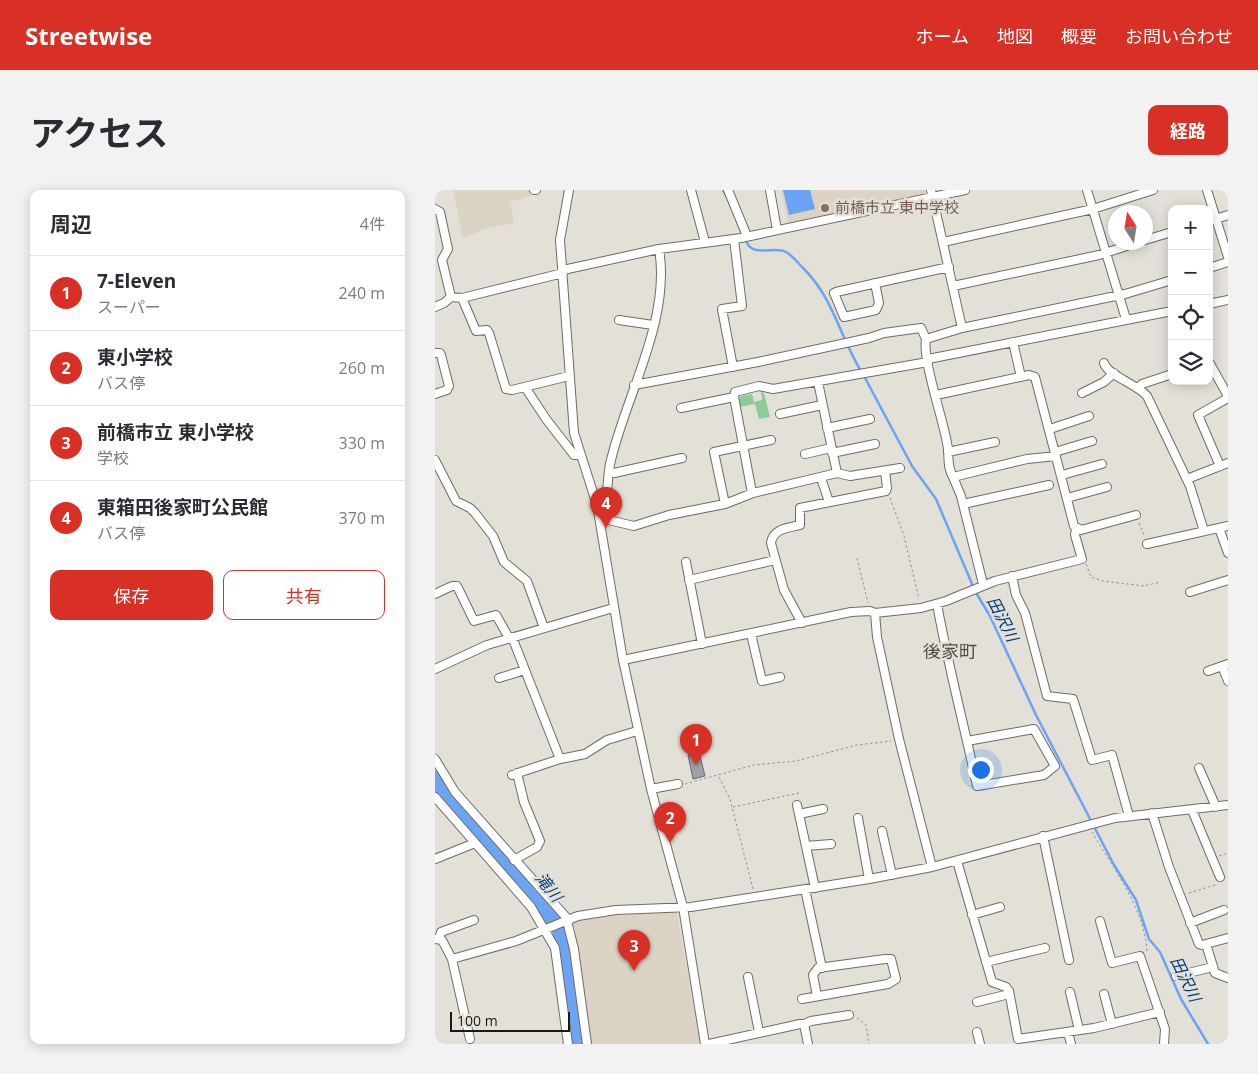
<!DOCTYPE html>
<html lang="ja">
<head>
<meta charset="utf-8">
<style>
  body { margin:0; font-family:"Open Sans","Noto Sans JP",sans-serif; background:#f2f2f3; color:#2b2b33 }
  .controls { position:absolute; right:15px; top:15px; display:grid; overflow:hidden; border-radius:10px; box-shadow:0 2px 12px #0003 }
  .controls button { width:45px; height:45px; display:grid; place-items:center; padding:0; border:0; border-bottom:1px solid #e1e1e2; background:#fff; color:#2b2b33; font:25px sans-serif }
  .compass { position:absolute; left:673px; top:15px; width:45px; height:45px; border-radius:50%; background:#fff; box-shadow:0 2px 12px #0003; rotate:348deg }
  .scale { position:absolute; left:15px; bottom:12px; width:120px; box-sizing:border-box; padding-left:5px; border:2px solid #191815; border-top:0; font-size:14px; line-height:18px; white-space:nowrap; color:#191815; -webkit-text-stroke:4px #e3e0d8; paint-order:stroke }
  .you { position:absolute; left:545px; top:579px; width:18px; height:18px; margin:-12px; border:4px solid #fff; border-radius:50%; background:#1a73e8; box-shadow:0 0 0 8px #1a73e833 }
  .badge { display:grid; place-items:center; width:32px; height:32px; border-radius:50%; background:#d93025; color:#fff; font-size:16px; font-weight:700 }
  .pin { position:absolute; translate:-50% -41px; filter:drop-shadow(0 1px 2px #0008) }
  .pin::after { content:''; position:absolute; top:26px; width:18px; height:15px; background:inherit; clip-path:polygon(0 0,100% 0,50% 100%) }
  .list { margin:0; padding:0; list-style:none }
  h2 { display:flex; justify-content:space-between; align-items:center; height:65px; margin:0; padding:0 20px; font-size:21px }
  h2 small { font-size:16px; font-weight:400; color:#7c7c81 }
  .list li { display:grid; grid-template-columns:32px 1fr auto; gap:15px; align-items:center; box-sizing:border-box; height:75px; padding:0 20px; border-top:1px solid #e1e1e2 }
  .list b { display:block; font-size:19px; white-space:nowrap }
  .list p { margin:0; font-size:16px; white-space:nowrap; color:#7c7c81 }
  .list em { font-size:16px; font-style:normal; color:#7c7c81 }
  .actions { display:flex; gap:10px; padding:15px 20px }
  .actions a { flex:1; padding:11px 0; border:1px solid #d93025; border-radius:10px; text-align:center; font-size:18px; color:#d93025 }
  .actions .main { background:#d93025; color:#fff }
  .icon { flex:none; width:28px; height:28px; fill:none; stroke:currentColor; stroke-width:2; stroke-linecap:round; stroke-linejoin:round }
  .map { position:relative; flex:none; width:793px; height:854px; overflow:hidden; border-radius:10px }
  header { display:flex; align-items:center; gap:30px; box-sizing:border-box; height:70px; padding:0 25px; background:#d93025; color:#fff }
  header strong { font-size:24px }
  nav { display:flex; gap:28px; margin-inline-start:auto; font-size:18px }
  .intro { display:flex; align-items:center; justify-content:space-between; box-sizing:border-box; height:120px; padding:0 30px }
  h1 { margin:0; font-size:35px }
  .button { padding:12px 22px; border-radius:10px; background:#d93025; color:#fff; font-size:18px; font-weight:700 }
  main { display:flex; gap:30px; padding:0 30px }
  aside { flex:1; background:#fff; border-radius:10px; box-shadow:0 2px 12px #0003 }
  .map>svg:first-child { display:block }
</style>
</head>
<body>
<header>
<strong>Streetwise</strong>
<nav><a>ホーム</a><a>地図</a><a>概要</a><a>お問い合わせ</a></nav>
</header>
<div class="intro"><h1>アクセス</h1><a class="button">経路</a></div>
<main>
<aside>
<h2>周辺<small>4件</small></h2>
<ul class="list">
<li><span class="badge">1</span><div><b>7-Eleven</b><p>スーパー</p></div><em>240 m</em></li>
<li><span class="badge">2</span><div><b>東小学校</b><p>バス停</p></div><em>260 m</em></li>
<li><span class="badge">3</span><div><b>前橋市立 東小学校</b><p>学校</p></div><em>330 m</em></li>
<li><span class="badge">4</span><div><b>東箱田後家町公民館</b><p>バス停</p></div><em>370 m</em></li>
</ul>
<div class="actions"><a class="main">保存</a><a>共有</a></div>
</aside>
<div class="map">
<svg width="793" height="854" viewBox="0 0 793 854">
  <rect width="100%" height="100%" fill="#e3e0d8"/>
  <path fill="#dbd4c5" d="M18,0H94L96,6L75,12L79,33L48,39L28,49Z
    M346,0H492L493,5L356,34L353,32Z
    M234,722L242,723L265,854H154L137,732L188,723Z"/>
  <path fill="#8ecc97" d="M326,202L329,203L335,227L324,229L320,214L305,217L304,209L306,206L317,204L319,212L327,210Z"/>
  <path fill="#6ba4f2" d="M348,0H375L380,19L354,25Z"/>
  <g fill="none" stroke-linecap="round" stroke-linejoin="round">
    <path stroke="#6ba4f2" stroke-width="2.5" d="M288,0L292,7
      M311,50C316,69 339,55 351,62C358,66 363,73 368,78C398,107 405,147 426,181
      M429,186L477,276L501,309L540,401L555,426L601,525L679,675L701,710L714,749L725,762L746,809L773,854"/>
    <path stroke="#6ba4f2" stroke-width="15" d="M0,588L14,609L102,708L124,739L132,767L142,854"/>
  </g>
  <path fill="#a09fa7" stroke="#6a6a71" d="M264,562L270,586L258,589L253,565Z"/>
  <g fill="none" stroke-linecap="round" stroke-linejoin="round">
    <defs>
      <path id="minor" d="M99,0H101
        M134,0L125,50L139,243L162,315L188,470L216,599L248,717L270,854
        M256,0L270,52
        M293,0L312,46
        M335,0L342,40
        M496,0L527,138
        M652,0L691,129
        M772,0L793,67
        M0,19L5,22L13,59L7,70L16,107
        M774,31L793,25
        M710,50L737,42
        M508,52L658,19L718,0
        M774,78L793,72
        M128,80L224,59L306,48L530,0
        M440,93L444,113L441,120L409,127L399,103L401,102L514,77
        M518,96L664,65L704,52
        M27,108L41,141L52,140L54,143L71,199L77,200L134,186
        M774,114L793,110
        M0,117L9,113L16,107L27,108L128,83
        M184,130L218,135
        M578,152L586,187
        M0,163H5L6,165L14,196L12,200L0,204
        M493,169L737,121
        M774,172L793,206
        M669,173C673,186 702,194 712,206L755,296L769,341
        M298,177L287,119L307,116L299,49
        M383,192L402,283
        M199,195L323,172L434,148L449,143L486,138L491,149
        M90,197L111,229L139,265H146
        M703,198L707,194L737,184
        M647,203L669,192L679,183
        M501,205L594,185L600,187L639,336L646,340L701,325
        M246,218L299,207
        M345,224L387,215
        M392,238L435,229
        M615,239L654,226
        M513,262L560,252
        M620,262L657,251
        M397,263L440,254
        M370,264L396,258
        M621,266L592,269L518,287C511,275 515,266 512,253C508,229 487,169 491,149L527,138L690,104L737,90
        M0,270L21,311L35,318L40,323L58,346L69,372L92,391L109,438
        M785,276L763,225L793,208
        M174,282L179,283L247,268
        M627,285L667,274
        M518,287L526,306L548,394
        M386,288L394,312
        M752,289L793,273
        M317,303L299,207L300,202L324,196L338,199L493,172
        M632,308L672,297
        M290,314L279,262L336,250
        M528,314L614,295
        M163,320L167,319C175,304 171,287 176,270C192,203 236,129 224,59
        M165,328L199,336L234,325L290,314L318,303L402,283L415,286L465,278
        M784,338L793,363
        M712,354L793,336
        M251,372L267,454
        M577,386L581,405L590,423L612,506L638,509L657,570L677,565L694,626
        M254,390L340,370
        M755,402L793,390
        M0,404L17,396H22L39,431L61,425L74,448
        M502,414C513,475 529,535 542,596L609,585L620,576L599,539L532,551
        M440,423L442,447L464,549L497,677
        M367,433L349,400L336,353C338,338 354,338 365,335V318L451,301L452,298L450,281
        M316,444L327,491L345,487
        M77,447L125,569
        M188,470L416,422L435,421L440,423L486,418L511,411L560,391L647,369L640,345L641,339
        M787,476L793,491
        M0,479L52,455L178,418
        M773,481L793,474
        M64,488L90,480
        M0,569L20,602L131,727L139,759L152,854
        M764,578L781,617
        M77,585L125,569L150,564L172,550L202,541
        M216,599L243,594
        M0,607L96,717L120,758L133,854
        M362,615L380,698
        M757,620L785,687
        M717,623L734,677L764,754L767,755L793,748
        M364,624L388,619
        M423,628L434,689
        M447,641L457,685
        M608,646L634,770
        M371,656L396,654
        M0,669L40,653
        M79,670L102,657L105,651L89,612L82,583
        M522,671L557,792L571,797L574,801L583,849L659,838L725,822
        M370,699L387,778
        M537,725L565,717
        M665,731L677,773L705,766L730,839L729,854
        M755,733L789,720
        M0,749L7,750L17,769L35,849
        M4,749L6,742L39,730
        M771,754L780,783L793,788
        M17,769L81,751L143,726L181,720L256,717L434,689L497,677L680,628L793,615
        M551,772L610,758
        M741,786L778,777
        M313,787L324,842
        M635,802L644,840
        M669,804L677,834
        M367,809L453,794L461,789L456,769H450L383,778L378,785L382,806
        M542,812L574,804
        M369,834L376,831L414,825
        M542,842L545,854
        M633,842L636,854
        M274,854L365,834H369L373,854"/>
    </defs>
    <use href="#minor" stroke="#6f6c65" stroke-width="10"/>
    <path stroke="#95938d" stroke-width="1" stroke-dasharray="2.5 2.5" stroke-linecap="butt" d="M455,308L469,346L484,409
      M704,333L709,345
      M422,368L433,413
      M651,374L656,387L668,391L709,396L725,392
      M284,587L295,609L318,699
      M250,594L319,575L361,571L422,555L456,551
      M298,617L364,603
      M657,642C678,678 710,719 712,762
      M784,666L793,663
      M754,703L783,694
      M422,828L431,835L434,854"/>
    <use href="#minor" stroke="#fff" stroke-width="8"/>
  </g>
  <circle fill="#8d6e63" stroke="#e3e0d8" stroke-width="2" cx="390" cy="18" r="5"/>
  <g text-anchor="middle" stroke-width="5" stroke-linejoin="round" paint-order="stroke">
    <g font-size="15" fill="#785e54" stroke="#e3e0d8" text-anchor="start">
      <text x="400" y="23">前橋市立 東中学校</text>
    </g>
    <g font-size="16" font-style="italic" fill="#003a7e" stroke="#e3e0d8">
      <text transform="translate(568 429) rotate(63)" y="6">田沢川</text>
      <text transform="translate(114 697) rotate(51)" y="6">滝川</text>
      <text transform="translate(751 789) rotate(64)" y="6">田沢川</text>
    </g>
    <g font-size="18" fill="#514e48" stroke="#e3e0d8">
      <text x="515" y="468">後家町</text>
    </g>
  </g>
</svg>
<div class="controls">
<button>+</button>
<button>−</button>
<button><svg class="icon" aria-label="locate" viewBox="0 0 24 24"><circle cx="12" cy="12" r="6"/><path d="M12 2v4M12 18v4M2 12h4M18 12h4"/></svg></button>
<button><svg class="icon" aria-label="layers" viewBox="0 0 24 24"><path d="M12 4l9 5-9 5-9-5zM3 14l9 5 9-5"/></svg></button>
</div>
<svg class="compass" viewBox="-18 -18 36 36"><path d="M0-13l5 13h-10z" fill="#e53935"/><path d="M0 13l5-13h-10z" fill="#7c7c81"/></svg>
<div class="scale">100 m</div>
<div class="you"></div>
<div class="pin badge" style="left:261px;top:575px">1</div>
<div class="pin badge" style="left:235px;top:653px">2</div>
<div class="pin badge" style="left:199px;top:781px">3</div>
<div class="pin badge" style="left:171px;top:338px">4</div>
</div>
</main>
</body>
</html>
